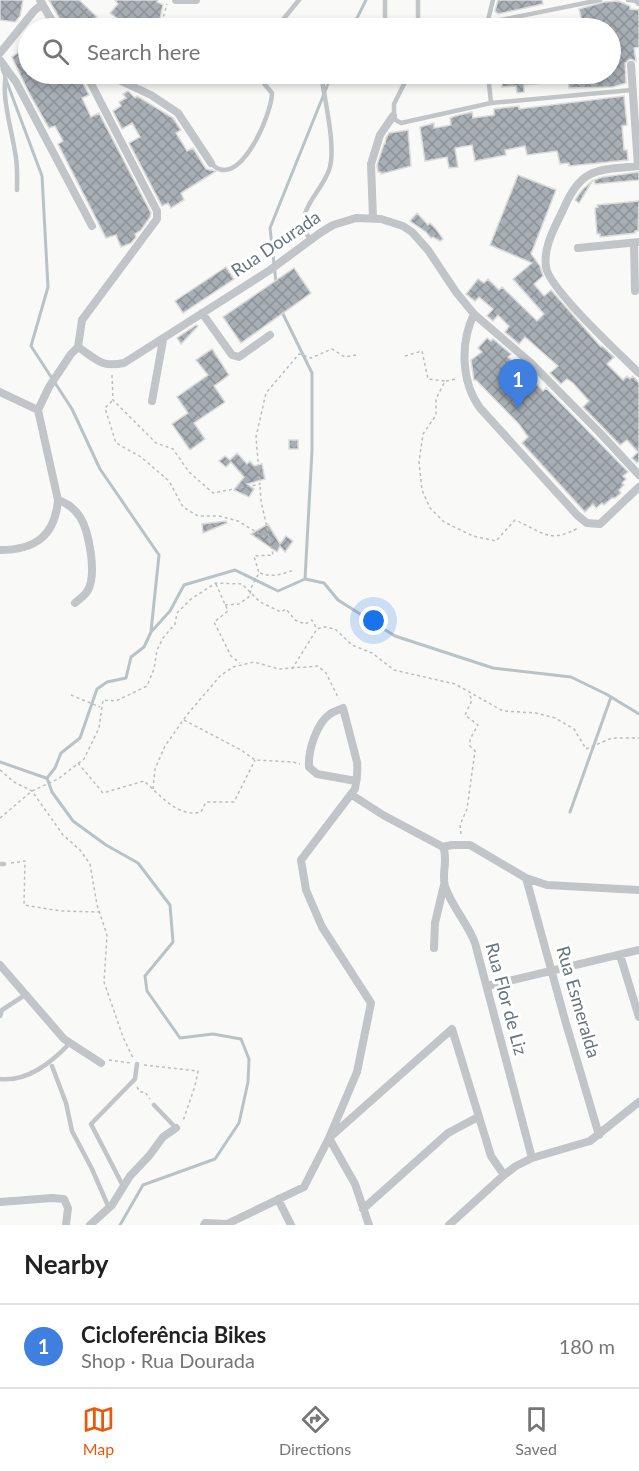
<!DOCTYPE html>
<html lang="en">
<head>
<meta charset="utf-8">
<style>
  body { margin:0; font-family:Lato,sans-serif; background:#f6f6f6; color:#222 }
  .you { position:absolute; left:374px; top:621px; width:21px; height:21px; margin:-15px; border:4px solid #fff; border-radius:50%; background:#1a73e8; box-shadow:0 0 0 9px #1a73e833 }
  .badge { display:grid; place-items:center; width:39px; height:39px; border-radius:50%; background:#ea580c; color:#fff; font-size:20px; font-weight:700 }
  .pin { position:absolute; translate:-50% -50px; filter:drop-shadow(0 2px 3px #0008) }
  .pin::after { content:''; position:absolute; top:32px; width:21px; height:18px; background:inherit; clip-path:polygon(0 0,100% 0,50% 100%) }
  .list { margin:0; padding:0; list-style:none }
  h2 { display:flex; justify-content:space-between; align-items:center; height:78px; margin:0; padding:0 24px; font-size:26px }
  h2 small { font-size:20px; font-weight:400; color:#767676 }
  .list li { display:grid; grid-template-columns:39px 1fr auto; gap:18px; align-items:center; box-sizing:border-box; height:84px; padding:0 24px; border-top:2px solid #e0e0e0 }
  .list b { display:block; font-size:22px; white-space:nowrap }
  .list p { margin:0; font-size:20px; white-space:nowrap; color:#767676 }
  .list em { font-size:20px; font-style:normal; color:#767676 }
  .icon { flex:none; width:33px; height:33px; fill:none; stroke:currentColor; stroke-width:2; stroke-linecap:round; stroke-linejoin:round }
  .map { position:relative; flex:none; width:639px; height:1225px; overflow:hidden }
  .search { position:absolute; background:#fff; box-shadow:0 3px 9px #0003; left:18px; right:18px; top:18px; height:66px; display:flex; align-items:center; gap:15px; box-sizing:border-box; padding:0 21px; border-radius:33px; color:#767676; font-size:22px }
  .sheet { height:162px; background:#fff }
  nav { display:flex; justify-content:space-around; align-items:center; box-sizing:border-box; height:84px; border-top:2px solid #e0e0e0; background:#fff; font-size:16px; color:#767676 }
  nav a { display:grid; justify-items:center; gap:3px }
  nav .on { color:#ea580c }
  .map>svg:first-child { display:block }
</style>
</head>
<body>
<div class="map">
<svg width="639" height="1225" viewBox="0 0 639 1225">
  <defs>
    <pattern id="building-cross-hatch" width="8" height="8" patternUnits="userSpaceOnUse" patternTransform="scale(1.5)"><rect width="8" height="8" fill="#a7aeb4"/><path d="M0 0l8 8M0 8l8-8" fill="none" stroke="#8c9298"/></pattern>
  </defs>
  <rect width="100%" height="100%" fill="#f9f9f8"/>
  <g fill="none" stroke-linecap="round" stroke-linejoin="round">
    <path stroke="#b9c3c6" stroke-width="3" d="M352,28L366,0
      M2,69L42,176L48,287L31,346L72,409L100,469L159,555L151,631
      M276,282L270,228L332,74
      M282,312L312,373V451L305,579
      M305,579L324,583L338,600L395,636L493,668L571,677L606,694L639,714
      M0,762L46,778
      M570,812L611,697
      M120,1225L143,1185L215,1159L239,1123L248,1082L249,1059L241,1039L213,1034L180,1038L147,991L145,976L173,942L170,905L138,863L106,845L73,821L52,792L47,778L55,768L61,753L80,738L97,689L107,682L126,678L131,657L144,647L151,632L170,611L184,585L235,570L278,591L305,579"/>
  </g>
  <path fill="url(#building-cross-hatch)" stroke="#dbdbda" stroke-width="1.5" d="M0,0H23L20,16L15,22L0,20Z
    M49,0H79L97,17L91,22L98,28H65Z
    M115,0H158L157,2L163,5L158,28H110L118,19L110,13L118,4Z
    M498,0H542L543,4L498,14L495,11Z
    M618,1L630,6V9L639,10V47L634,48L636,61L630,59L625,63L626,83L613,87L569,88L568,81L524,85V92L517,93L516,86L502,87V81H494L495,74H610V56H616L615,37L613,34H610V28H562L561,26L582,21L579,9L604,2Z
    M28,44V74H78L89,95L82,98L91,117L99,113L151,213L150,217L141,230L135,234L136,237L131,243L121,247L116,235L106,238L58,144L63,141L55,126L49,128L28,91L12,57L19,52L18,50Z
    M128,91L135,98L137,96L173,118L181,130L176,133L187,151L193,148L206,169L216,171L181,193L184,200L171,208L168,203L162,206L129,143L140,137L132,123L122,129L113,111L121,106L119,102L126,98L123,94Z
    M624,96L627,125L622,126L624,150H627L628,160L569,166V163L560,164L557,151L527,155L525,146L505,150L506,155L475,161L472,145L455,148L458,167L449,168L447,157L425,161L420,127L434,123V128L451,125L450,118L455,116L472,112L473,118L494,115V109L519,106V109Z
    M408,130L411,166L381,174V172H378L377,165L384,144H385L386,138L389,133Z
    M639,172V180L595,184L594,180L603,177Z
    M518,175L556,190L531,254L540,266L543,276L534,284L544,296L551,290L601,347L602,346L614,357L607,364L623,380L627,376L630,379L633,376L639,383V461L637,463L632,458L638,452L627,440L620,445L583,407L589,401L573,383L567,379L561,384L550,373L558,366L525,337L519,344L505,332L509,326L498,315L493,321L487,316L493,309L479,297L475,301L466,294L478,279L484,283L488,279L499,290L502,287L537,321L544,314L513,279L532,263L490,245Z
    M593,180L579,203L575,200L582,190Z
    M639,201L638,231H635V233L600,237V234H597L595,208L598,207L597,205Z
    M417,213L428,225L430,223L436,229L443,239L440,241L433,237L431,238L426,232L410,221Z
    M226,267L234,279L183,313L175,301Z
    M294,268L311,293L241,343L223,317Z
    M196,325L198,326L181,344L177,338Z
    M487,338L491,341L493,339L511,354L508,357L519,368L522,365L527,371L526,373L543,391L546,388L628,472L623,476L626,479L622,483L624,485L619,490L621,493L615,498H612L604,505L602,503L596,508L593,504L585,512L522,443L528,437L519,424L476,380H474L471,360L482,352L478,348Z
    M212,349L229,375L214,386L225,402L194,423L205,439L190,450L172,424L188,413L177,397L208,375L196,360Z
    M289,440H298V449H289Z
    M237,453L247,464L250,461L254,466L262,464L265,479L247,484L254,489L249,497L234,490L244,477L231,462L226,467L219,461L225,456L230,460Z
    M226,521L227,523L203,533L202,524Z
    M268,524L280,544L286,536L293,541L285,552L280,546L277,552L251,534Z"/>
  <g fill="none" stroke-linecap="round" stroke-linejoin="round">
    <path stroke="#bbbec0" stroke-width="1.5" stroke-dasharray="3 3" stroke-linecap="butt" d="M160,28L167,4
      M142,81L145,74
      M405,356L422,351L428,379L445,381L436,399V415L423,434L419,462L422,490L430,508L444,522L473,536L496,541L515,520C543,532 549,544 578,528
      M112,375L113,400L156,443L173,449L189,472L213,493L260,484L256,437L266,393L299,354L311,358L332,349L345,357L356,355
      M446,381L456,379
      M112,401L105,408L116,443L141,457L169,481L183,507L198,516H219L238,521L271,541
      M260,573C272,578 282,574 294,570
      M216,584L228,611L214,622L231,656L240,663
      M225,605L239,604L250,596L251,588L259,573L254,556L273,555L261,501L260,485
      M292,669L317,629L325,627L335,629L352,645L372,653L394,670L455,684L503,711L536,713L555,718L574,729L586,749L612,738H639
      M71,695L100,707
      M184,720L241,750L255,760L293,762L300,764
      M78,763L103,793L144,781C160,795 178,818 201,812L206,802H234L255,760
      M0,770L14,782L32,791L63,835L80,850L90,864L97,905L107,935L104,982L123,1037L133,1058
      M153,789L155,769L165,746L186,716L220,676L233,667L254,662L279,669L318,666L326,673L339,699
      M0,818L32,791L58,779L84,759L99,728L103,700L116,701L147,686L154,669L157,650L163,638L175,624L177,613L191,599L216,583L242,584L260,602L281,612L286,609L295,620L305,624L312,620L317,629
      M461,834L460,825L467,809L475,751L470,746V739L478,725L465,715L472,700L470,696L471,693
      M11,863L25,861L24,905L61,911L99,912
      M109,1060L131,1063
      M144,1065L198,1071L195,1086L183,1121
      M137,1087L140,1092H145L150,1099"/>
    <path stroke="#c1c5c8" stroke-width="4.5" d="M418,0V28
      M628,0L638,1
      M486,23L600,0
      M276,28L299,0
      M326,28L329,24
      M385,28V0
      M486,28L493,0
      M7,68C0,94 11,126 15,152C18,165 17,178 17,190
      M409,74L394,104V119L401,123L491,103L632,90
      M488,74L491,103
      M211,163C238,194 272,114 272,93L256,74
      M310,240C292,210 320,196 329,170C337,149 324,97 321,74
      M0,864H4
      M0,1016L2,1010L25,995
      M52,1066L66,1103L72,1131L92,1169L109,1208
      M0,1079C28,1082 52,1062 70,1043
      M154,1105L176,1128
      M123,1186L91,1124L135,1079L137,1064"/>
    <path stroke="#c1c5c8" stroke-width="8" d="M40,0L56,28
      M176,0H196
      M638,1L639,2
      M0,53L34,11L41,5
      M0,60L16,82L92,226
      M631,65L638,166
      M106,74L151,95L178,113L211,163
      M639,166C597,170 581,167 563,210C555,227 543,247 546,267C549,289 620,354 639,373
      M373,218L371,164L380,135L393,116
      M634,243L635,291
      M578,248L639,242
      M202,313L232,355L239,357L270,335
      M474,314L531,363L600,433L639,475
      M78,347C96,359 101,368 124,363L270,270L320,233L333,225L356,218L381,219L403,226L412,232L428,250L456,292L474,314C460,343 461,382 480,408L578,516L587,523L600,524L639,487
      M78,347L82,320L157,219V211L86,74
      M0,392L38,410
      M152,401L163,340
      M58,500C68,503 74,508 80,517C89,531 97,574 88,590C86,595 79,599 75,603
      M0,550C35,550 55,536 58,500L38,410L49,387L71,354L78,347
      M356,781L317,774L309,767C308,751 316,724 330,714C334,711 339,710 343,708L357,762C358,772 357,780 355,789L301,860L306,890L322,927L371,1003L357,1072L329,1138L355,1184L369,1225
      M352,795L383,815L443,847C449,861 440,876 446,889C453,908 468,924 475,943L532,1158
      M443,847L452,845H470L526,878L547,885L639,890
      M526,878L565,1020L599,1135
      M434,948L435,923L444,885
      M620,955L639,1017
      M0,965L64,1039L101,1063
      M487,986L639,950
      M278,1199L291,1225
      M0,1202L52,1198L64,1199L68,1208L66,1225
      M363,1209L448,1133L478,1117
      M90,1225L112,1205L130,1176L149,1156L163,1137L176,1128
      M204,1225L205,1223L227,1224L304,1187L329,1138L452,1029L491,1156L504,1175
      M449,1225L504,1175L516,1166L532,1158L590,1141L639,1102"/>
  </g>
  <g text-anchor="middle" stroke-width="6" stroke-linejoin="round" paint-order="stroke">
    <g font-size="18" fill="#67757f" stroke="#fff">
      <text transform="translate(276 244) rotate(-34)" y="6">Rua Dourada</text>
      <text transform="translate(506 999) rotate(75)" y="6">Rua Flor de Liz</text>
      <text transform="translate(578 1002) rotate(74)" y="6">Rua Esmeralda</text>
    </g>
  </g>
</svg>
<div class="you"></div>
<div class="pin badge" style="left:518px;top:409px;background:#3f7fe0">1</div>
<div class="search"><svg class="icon" aria-label="search" viewBox="0 0 24 24"><circle cx="10" cy="10" r="6"/><path d="M15 15l6 6"/></svg>Search here</div>
</div>
<section class="sheet">
<h2>Nearby<small></small></h2>
<ul class="list">
<li><span class="badge" style="background:#3f7fe0">1</span><div><b>Cicloferência Bikes</b><p>Shop · Rua Dourada</p></div><em>180 m</em></li>
</ul>
</section>
<nav>
<a class="on"><svg class="icon" aria-label="map" viewBox="0 0 24 24"><path d="M3 6l6-2 6 2 6-2v14l-6 2-6-2-6 2zM9 4v14M15 6v14"/></svg>Map</a>
<a><svg class="icon" aria-label="directions" viewBox="0 0 24 24"><path d="M12 3l9 9-9 9-9-9zM9 14v-3h6M13 9l2 2-2 2"/></svg>Directions</a>
<a><svg class="icon" aria-label="saved" viewBox="0 0 24 24"><path d="M7 4h10v16l-5-4-5 4z"/></svg>Saved</a>
</nav>
</body>
</html>
